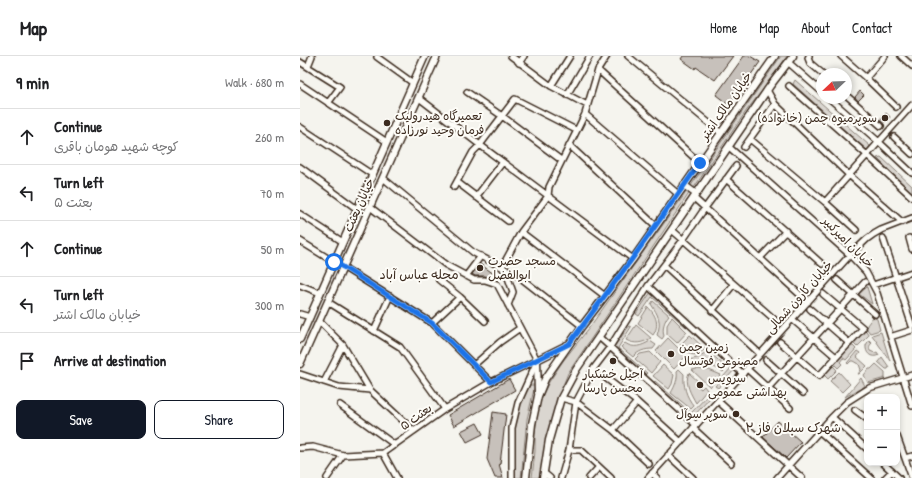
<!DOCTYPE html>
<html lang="en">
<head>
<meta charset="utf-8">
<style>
  body { margin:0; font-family:"Patrick Hand","Playpen Sans Arabic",sans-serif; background:#f6f6f6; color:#202124 }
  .controls { position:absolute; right:12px; bottom:12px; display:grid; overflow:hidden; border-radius:8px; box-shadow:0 2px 6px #0003 }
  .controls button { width:36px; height:36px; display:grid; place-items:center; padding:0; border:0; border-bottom:1px solid #e0e0e0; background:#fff; color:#202124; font:20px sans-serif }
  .compass { position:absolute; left:516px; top:12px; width:36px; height:36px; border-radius:50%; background:#fff; box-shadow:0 2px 6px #0003; rotate:247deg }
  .stop { position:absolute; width:12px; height:12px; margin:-9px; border:3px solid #1a73e8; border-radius:50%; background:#fff }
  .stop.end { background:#1a73e8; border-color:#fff; box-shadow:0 1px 4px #0008 }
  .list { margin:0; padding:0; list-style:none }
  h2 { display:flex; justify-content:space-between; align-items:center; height:52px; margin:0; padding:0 16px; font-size:17px }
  h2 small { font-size:13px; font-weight:400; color:#757577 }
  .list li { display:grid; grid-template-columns:26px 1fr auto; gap:12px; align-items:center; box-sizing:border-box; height:56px; padding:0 16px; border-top:1px solid #e0e0e0 }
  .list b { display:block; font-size:15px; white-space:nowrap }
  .list p { margin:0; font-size:13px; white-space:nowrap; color:#757577 }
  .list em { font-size:13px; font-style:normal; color:#757577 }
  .actions { display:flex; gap:8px; padding:12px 16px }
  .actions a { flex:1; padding:9px 0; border:1px solid #111827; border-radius:8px; text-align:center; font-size:14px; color:#111827 }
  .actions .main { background:#111827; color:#fff }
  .icon { flex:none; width:22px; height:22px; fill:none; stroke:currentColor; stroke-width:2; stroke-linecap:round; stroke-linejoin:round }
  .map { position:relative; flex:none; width:612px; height:422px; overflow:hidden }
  header { display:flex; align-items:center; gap:24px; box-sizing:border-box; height:56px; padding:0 20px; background:#fff; border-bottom:1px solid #e0e0e0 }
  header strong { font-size:19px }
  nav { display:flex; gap:22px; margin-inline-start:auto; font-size:14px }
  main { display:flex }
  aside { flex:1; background:#fff }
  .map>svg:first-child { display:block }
</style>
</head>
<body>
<header>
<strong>Map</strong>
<nav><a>Home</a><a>Map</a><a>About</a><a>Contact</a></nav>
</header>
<main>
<aside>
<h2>9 min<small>Walk · 680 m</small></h2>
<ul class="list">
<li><svg class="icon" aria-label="ahead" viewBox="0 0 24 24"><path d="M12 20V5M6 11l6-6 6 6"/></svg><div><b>Continue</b><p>کوچه شهید هومان باقری</p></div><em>260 m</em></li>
<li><svg class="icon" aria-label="left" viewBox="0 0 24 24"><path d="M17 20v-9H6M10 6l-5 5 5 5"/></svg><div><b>Turn left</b><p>بعثت ۵</p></div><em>70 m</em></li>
<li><svg class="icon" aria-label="ahead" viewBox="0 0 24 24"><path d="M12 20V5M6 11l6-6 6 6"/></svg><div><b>Continue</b></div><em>50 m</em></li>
<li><svg class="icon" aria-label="left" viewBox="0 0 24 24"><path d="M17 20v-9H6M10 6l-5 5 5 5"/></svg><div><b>Turn left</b><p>خیابان مالک اشتر</p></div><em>300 m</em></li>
<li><svg class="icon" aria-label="arrive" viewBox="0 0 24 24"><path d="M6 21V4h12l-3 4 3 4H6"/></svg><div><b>Arrive at destination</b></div></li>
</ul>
<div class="actions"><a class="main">Save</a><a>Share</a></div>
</aside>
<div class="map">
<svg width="612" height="422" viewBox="0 0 612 422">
  <rect width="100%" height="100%" fill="#f5f4ee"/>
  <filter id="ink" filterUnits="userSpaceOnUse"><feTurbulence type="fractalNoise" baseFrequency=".025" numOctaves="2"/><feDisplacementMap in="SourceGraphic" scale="8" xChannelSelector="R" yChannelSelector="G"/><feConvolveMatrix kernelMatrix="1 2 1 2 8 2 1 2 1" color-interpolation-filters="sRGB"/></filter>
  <g filter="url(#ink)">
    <path fill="#dad6d0" stroke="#8a8077" d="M481,0H487L472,22L447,54L393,133L390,131Z
      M495,24L570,90L567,94L493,28Z
      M581,101L612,130V137L577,102Z
      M387,135L390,136L268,317L256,347L241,422H232L235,395V376L238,353L243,338L249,326L263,305L289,272Z
      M567,231L572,248L559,238Z
      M351,236L387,268L386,271L352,241L339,260L336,258Z
      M353,245L369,259C364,265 362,272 364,280L362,283L357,279C362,265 358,259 351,248Z
      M348,251C356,259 360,269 353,279L338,267Z
      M372,261L387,276L377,287L367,278V269Z
      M573,261L577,263L580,274L570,277L567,273V269Z
      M336,269L351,282C343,287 335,289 326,284Z
      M329,270L331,271L318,292L347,317L345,319L314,291Z
      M561,275H566L569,279L557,291L554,288V284Z
      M581,276L590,305L572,279Z
      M397,277L436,312L418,332L415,330L431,312L395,279Z
      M390,279L405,293C394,303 390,299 380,289Z
      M368,282L386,300L374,313L356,295Z
      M569,284L572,287C569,290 569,291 570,295L575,297L577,296L579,299C571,303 565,297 566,289Z
      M350,285L356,289L353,293C345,293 338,295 333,301L321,291L325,287C333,293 342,290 350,285Z
      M548,290H553L556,293L546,304L543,302L540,306L542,308L538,312L532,306Z
      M408,295L427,312L423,316C415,310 402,307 392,311L387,306L388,304L397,302Z
      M557,295L560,297L557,301L567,310L559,318H558L561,314L559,308L554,305H551L548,308L547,307Z
      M350,296L360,306L351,317L335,303L340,298Z
      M582,301L589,311L588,313H586L578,306Z
      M531,308L537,314L528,323L523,318Z
      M576,308L585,316V322L568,327L564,319L569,313H571Z
      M363,309L374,319L372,328L369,333L353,320Z
      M379,313L384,318C383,329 386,341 394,350L391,353L371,337C375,330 378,323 377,315Z
      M397,313L409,314L421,319L410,331L392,314Z
      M539,316L550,328L542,336L530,325Z
      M389,317L399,326L396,329L401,333L404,330L407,334L396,347C391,338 384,327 389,317Z
      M561,322L565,330L545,341Z
      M355,325L391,357L408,339L410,342L392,362L353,327Z
      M229,329H235L227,363L221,422H214L213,414L215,370L219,349Z"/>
    <path fill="#c7c1bb" stroke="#3b2a1e" d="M383,0H433L415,24L396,11L395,13L381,3Z
      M444,0H450L460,6L429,49L416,39Z
      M560,35L564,39L558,45L555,41Z
      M586,57L590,61L585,66L581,63Z
      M180,208L194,218L191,222L185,220H175L172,218Z
      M209,323L215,334L154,370L148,359Z
      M193,356L206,358L200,408H199L203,422H195L187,403Z
      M478,365L501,386L486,402L463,381Z
      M177,367L183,378L167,386L161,375Z"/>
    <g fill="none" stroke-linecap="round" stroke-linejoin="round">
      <defs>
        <path id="minor" d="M211,0L251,30L287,49
          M328,0L421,77
          M509,0L508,2L510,7L523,18
          M541,0L566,22L596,51
          M601,0L612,10
          M77,1L113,27
          M0,6L40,31L28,47
          M219,7L224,0
          M489,7L522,36
          M8,10L12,0
          M298,14L400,107
          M566,22L585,0
          M0,28L87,86
          M251,30L270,0
          M489,30L567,99L612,141
          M467,34L475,48L549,119L602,166
          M167,36L202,60L261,104
          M267,39L290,0
          M546,39L581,70
          M119,42L180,89L333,203
          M529,42L579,86L612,117
          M285,58L378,138
          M0,71L73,119
          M594,81L612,98
          M450,83L525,146L556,174
          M269,89L356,170
          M429,91L550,199L566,216L577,237L612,350
          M444,91L475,48
          M0,111L57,153
          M83,122L174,197L217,219L282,270
          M426,123L522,208
          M157,126L208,165
          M154,131L173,96L180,89L202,60L215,43L276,74
          M176,141L203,106
          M394,142L508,246
          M525,146L612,49
          M70,151L146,209L174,224H185L197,228L237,304
          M0,158L43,186
          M372,174L474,263
          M221,176L305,240
          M583,182L612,270
          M609,182L612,193
          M0,185L34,206
          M460,202L486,175
          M364,209L460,298
          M43,211L132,267L191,326
          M166,220L181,200
          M139,224L160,241L185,265
          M537,224L575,258
          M0,229L20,237
          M573,229L612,216
          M348,230L443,318
          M28,246L100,291L145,353
          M208,249L213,236L207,219L202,211L221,176L248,140L249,131L285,58L298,14L307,0
          M510,253L549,287
          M412,255L434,228
          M0,258L10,261
          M492,263L536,301
          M19,265L43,289L70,334L114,375
          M132,267L160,241
          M74,275L90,240
          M593,280L612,274
          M299,281L396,369
          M480,286L519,320L563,272L523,238
          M466,304L503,337
          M174,309L200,286L220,272
          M447,313L490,352
          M0,318L39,331L70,334
          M303,320L337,346L381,386
          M24,326L43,289
          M468,332L565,226
          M261,342L276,346L313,374L349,408
          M418,345L502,422
          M40,349L95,389
          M555,354L567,363
          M532,361L567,393
          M393,372L431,407
          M313,374L337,346
          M519,375L571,422
          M597,380L612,422
          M0,392L13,391L43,399L83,397L145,353L191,326L237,304
          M269,394H281L311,422
          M83,397L97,422
          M368,399L393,422
          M605,402L612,400
          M583,407L599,422
          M244,417L250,422
          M352,417L357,422
          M27,422L43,399
          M212,422V372L218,347L237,305
          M261,422L269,394L276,346L294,312L310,291L348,230L383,184L405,152L436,110
          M289,422L299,411
          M348,422L550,199L567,183L574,178L581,174L612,162
          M477,422L532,361L547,346L569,332L612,319
          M585,422L592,415"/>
        <path id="major" d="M384,129L396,138
          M0,283L125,0
          M0,308L137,0
          M238,337L237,304L267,289
          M226,422L232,368L238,340L245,323L282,270L305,240L333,203L475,0
          M243,422L249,384L261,342L276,314L470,30L493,0"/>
      </defs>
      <use href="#minor" stroke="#3b2a1e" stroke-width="8"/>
      <use href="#major" stroke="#3b2a1e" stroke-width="9"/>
      <use href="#minor" stroke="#fdfcf7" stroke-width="5"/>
      <use href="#major" stroke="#fdfcf7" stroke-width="6"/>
    </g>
  </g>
  <g fill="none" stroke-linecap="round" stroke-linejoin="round" filter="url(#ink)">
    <path stroke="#1a73e8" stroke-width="5" d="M34,206L43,211L132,267L191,326L269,288L332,203L400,107"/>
  </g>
  <g fill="#3b2a1e" stroke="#fdfcf7" stroke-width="1.5">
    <circle cx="585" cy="62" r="4"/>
    <circle cx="87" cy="67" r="4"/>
    <circle cx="180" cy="212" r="4"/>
    <circle cx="371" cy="298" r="4"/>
    <circle cx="313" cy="305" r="4"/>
    <circle cx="400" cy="329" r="4"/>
    <circle cx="436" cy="358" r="4"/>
  </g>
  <g text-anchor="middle" stroke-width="4" stroke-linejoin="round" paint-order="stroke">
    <g font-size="12" fill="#3b2a1e" stroke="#fdfcf7">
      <text transform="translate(426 50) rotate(-55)" y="4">خیابان مالک اشتر</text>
      <text transform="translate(59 149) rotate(-66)" y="4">خیابان بعثت</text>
      <text transform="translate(548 186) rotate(45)" y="4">خیابان امیرکبیر</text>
      <text transform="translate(499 241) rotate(-48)" y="4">خیابان کارون شمالی</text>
      <text transform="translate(116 361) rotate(-36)" y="4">بعثت ۵</text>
    </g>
    <g font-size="12" fill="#3b2a1e" stroke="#fdfcf7" text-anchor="start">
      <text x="95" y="64">تعمیرگاه هیدرولیک<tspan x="95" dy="14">فرمان وحید نورزاده</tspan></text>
      <text x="577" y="66" text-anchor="end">سوپرمیوه چمن (خانواده)</text>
      <text x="188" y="209">مسجد حضرت<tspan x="188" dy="14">ابوالفضل</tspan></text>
      <text x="379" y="295">زمین چمن<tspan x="379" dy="14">مصنوعی فوتسال</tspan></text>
      <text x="313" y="322" text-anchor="middle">آجیل خشکبار<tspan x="313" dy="14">محسن پارسا</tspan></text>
      <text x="408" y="326">سرویس<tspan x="408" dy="14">بهداشتی عمومی</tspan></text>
      <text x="428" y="362" text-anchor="end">سوپر سوآل</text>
    </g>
    <g font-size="13" fill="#3b2a1e" stroke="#fdfcf7">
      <text x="119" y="223">محله عباس آباد</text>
      <text x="493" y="376">شهرک سبلان فاز ۲</text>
    </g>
  </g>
</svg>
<div class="controls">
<button>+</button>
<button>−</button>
</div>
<svg class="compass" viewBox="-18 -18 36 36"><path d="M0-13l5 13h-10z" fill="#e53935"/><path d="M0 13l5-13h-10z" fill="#757577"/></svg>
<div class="stop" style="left:34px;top:206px"></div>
<div class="stop end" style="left:400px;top:107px"></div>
</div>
</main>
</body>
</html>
